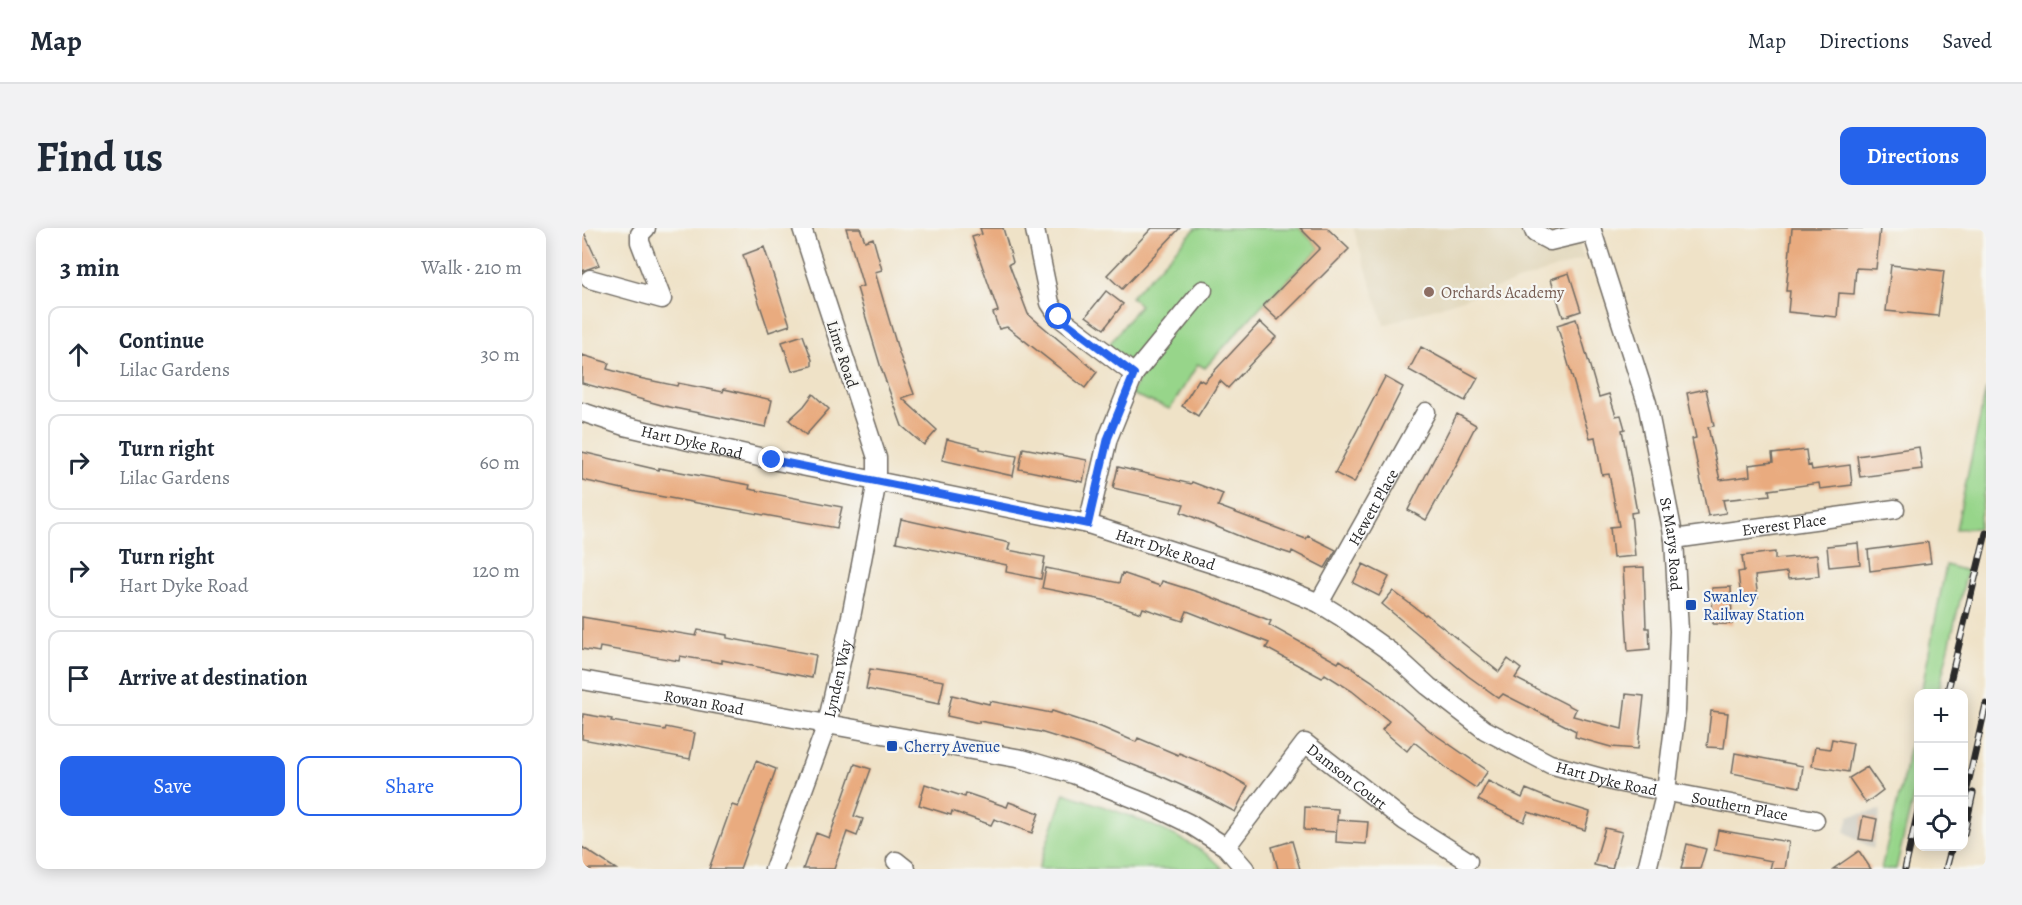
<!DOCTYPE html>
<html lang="en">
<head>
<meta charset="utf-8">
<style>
  body { margin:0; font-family:Alegreya,serif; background:#f2f2f3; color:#1f2937 }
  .controls { position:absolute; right:18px; bottom:18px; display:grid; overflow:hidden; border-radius:12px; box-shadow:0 3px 15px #0003 }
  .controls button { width:54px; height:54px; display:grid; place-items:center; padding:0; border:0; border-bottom:2px solid #e0e1e3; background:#fff; color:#1f2937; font:30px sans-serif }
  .stop { position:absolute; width:18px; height:18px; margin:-14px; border:4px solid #2563eb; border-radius:50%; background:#fff }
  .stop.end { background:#2563eb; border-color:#fff; box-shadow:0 2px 6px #0008 }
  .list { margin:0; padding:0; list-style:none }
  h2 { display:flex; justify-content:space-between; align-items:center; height:78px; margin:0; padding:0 24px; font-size:26px }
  h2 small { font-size:20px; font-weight:400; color:#747a83 }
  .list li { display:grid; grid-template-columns:39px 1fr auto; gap:18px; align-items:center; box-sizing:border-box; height:96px; margin:0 12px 12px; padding:0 12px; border:2px solid #e0e1e3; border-radius:12px }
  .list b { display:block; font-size:22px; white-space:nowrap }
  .list p { margin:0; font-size:20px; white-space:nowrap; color:#747a83 }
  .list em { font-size:20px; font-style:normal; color:#747a83 }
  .actions { display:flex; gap:12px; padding:18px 24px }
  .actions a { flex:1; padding:14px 0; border:2px solid #2563eb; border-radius:12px; text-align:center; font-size:21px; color:#2563eb }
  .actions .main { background:#2563eb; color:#fff }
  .icon { flex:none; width:33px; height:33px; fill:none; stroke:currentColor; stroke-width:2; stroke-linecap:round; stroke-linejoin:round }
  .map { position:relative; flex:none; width:1404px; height:641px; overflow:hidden; border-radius:12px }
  header { display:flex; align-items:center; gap:36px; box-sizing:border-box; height:84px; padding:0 30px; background:#fff; border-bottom:2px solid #e0e1e3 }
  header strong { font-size:28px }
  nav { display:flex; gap:33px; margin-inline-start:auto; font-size:21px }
  .intro { display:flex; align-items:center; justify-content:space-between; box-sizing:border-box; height:144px; padding:0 36px }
  h1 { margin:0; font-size:42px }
  .button { padding:15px 27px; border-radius:12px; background:#2563eb; color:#fff; font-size:21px; font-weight:700 }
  main { display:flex; gap:36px; padding:0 36px }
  aside { flex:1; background:#fff; border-radius:12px; box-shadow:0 3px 15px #0003 }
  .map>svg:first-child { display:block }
</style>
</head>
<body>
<header>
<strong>Map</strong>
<nav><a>Map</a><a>Directions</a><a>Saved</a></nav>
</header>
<div class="intro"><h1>Find us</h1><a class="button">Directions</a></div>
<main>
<aside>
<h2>3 min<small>Walk · 210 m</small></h2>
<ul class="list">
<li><svg class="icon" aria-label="ahead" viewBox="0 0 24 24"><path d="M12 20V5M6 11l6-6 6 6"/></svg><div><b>Continue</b><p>Lilac Gardens</p></div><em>30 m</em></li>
<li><svg class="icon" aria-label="right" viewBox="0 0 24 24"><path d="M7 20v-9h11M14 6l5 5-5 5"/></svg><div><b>Turn right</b><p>Lilac Gardens</p></div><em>60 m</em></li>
<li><svg class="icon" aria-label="right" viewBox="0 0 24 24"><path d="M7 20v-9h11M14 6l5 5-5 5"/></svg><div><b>Turn right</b><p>Hart Dyke Road</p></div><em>120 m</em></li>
<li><svg class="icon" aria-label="arrive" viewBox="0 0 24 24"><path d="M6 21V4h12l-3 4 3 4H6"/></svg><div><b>Arrive at destination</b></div></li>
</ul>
<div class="actions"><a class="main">Save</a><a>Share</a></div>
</aside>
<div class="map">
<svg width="1404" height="641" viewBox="0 0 1404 641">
  <rect width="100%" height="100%" fill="#f6f6f2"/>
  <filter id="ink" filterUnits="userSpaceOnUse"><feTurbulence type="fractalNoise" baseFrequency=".0167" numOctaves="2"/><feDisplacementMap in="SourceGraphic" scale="12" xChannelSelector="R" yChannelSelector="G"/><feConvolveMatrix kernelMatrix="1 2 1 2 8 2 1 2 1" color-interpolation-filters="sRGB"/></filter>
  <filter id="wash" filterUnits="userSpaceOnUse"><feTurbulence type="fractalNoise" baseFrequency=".008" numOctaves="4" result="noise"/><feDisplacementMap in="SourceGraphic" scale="24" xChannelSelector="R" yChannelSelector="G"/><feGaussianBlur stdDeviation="1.35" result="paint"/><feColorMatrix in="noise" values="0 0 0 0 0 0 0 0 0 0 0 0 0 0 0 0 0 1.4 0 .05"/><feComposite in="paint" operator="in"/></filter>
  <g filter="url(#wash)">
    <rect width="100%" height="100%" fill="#efe2c7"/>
    <path fill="#dfd3b4" d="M771,0H992L1002,31L802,97Z"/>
    <path fill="#c8c4b8" d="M1299,582L1291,621L1263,604L1267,588Z"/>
    <path fill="#97d58a" stroke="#61805a" stroke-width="1.5" d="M614,0H717L738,20L680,77L623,140L616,136L588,181L549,166L561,143L526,118L558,77L549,69Z
      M1404,161V258L1396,300L1374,301Z
      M1364,337L1385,343L1356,465H1339Z
      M1336,476V548L1314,641H1299L1322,547Z
      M482,565C524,579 614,608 641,641H456Z"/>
    <g id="blocks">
      <path fill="#e9ab7f" d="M0,0L17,37L0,43Z
        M264,0H278L283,13L291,10L300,42L293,44L317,125L332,166L320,170L355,202L342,217L320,198L299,140L275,60L281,58Z
        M398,0H421L431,34L427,36L446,86L515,144L503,160L425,99L417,101L411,85L416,83L390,9L400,6Z
        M570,0H598L540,61L525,47Z
        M718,0H745L767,21L696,92L681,78L738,20Z
        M1210,0H1298L1294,41L1274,40L1272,66L1257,65L1255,89L1206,84L1208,63H1204Z
        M182,19L208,97L187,104L161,27Z
        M1309,37L1362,43L1356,88L1304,83Z
        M987,45L999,83L981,89L969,51Z
        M524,63L541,76L522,101L504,88Z
        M994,91L1017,169L1027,166L1034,188L1039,187L1043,201L1040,202L1055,284L1049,285L1053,328L1031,330L1028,299L1037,298L1027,246L1020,247L1013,209L1008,210L975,97Z
        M678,94L694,109L646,160L638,153L616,188L600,178L617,151L622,154Z
        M221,107L230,132V138L210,143L200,114Z
        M839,119L896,150L883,173L827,142Z
        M0,127L27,135L25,141L57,150L95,158L96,155L141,164L142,161L190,172L184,199L83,178L0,155Z
        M803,149L821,159L772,255L753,245Z
        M1124,161L1132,198L1126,199L1138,252L1168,248L1167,237L1191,234L1190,226L1224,222L1226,238L1229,237L1230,242L1268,237L1270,257L1238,261L1237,255L1187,262L1188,267L1141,272L1144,285L1126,288L1110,211L1114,210L1105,165Z
        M231,166L247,181L224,207L207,192L222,178Z
        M875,186L894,197L877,230H878L844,292L826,282Z
        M365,211L398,219V221L435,228L431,248L360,232Z
        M1337,219L1340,241L1278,249L1275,228Z
        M441,220L505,232L501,254L437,241Z
        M0,224L77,242V240L168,257L167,261L260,279L255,300L54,264L0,252Z
        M536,239L609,256L610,254L641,266L636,278L724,311L726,308L754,322L743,340L710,323L709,326L669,313L599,284L602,276L531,260Z
        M319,291L428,315L426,322L463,329L459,351L424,344L425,337L314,314Z
        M1346,314L1349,335L1288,343L1286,322Z
        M1276,315L1278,336L1247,339L1245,318Z
        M1193,324V331L1235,327L1237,348L1206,351L1205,344L1173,348L1176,369L1159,371L1156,344L1162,343L1160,328Z
        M781,336L807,349L797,368L771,355Z
        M1062,339L1064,400H1067L1068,421L1046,423L1041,340Z
        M464,340L537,355L540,345L578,358L580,353L619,365L689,393L687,397L756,435L758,432L790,453L848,503L906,543L894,560L867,542L832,514L825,523L800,502L807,493L770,463L743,446L740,450L684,420L687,415L605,383L601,393L561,380L559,385L521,372L460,360Z
        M1149,359L1150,396H1131L1130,360Z
        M811,363L843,387L844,386L917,444L926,431L939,441L933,450L994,481L991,488L1040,501L1044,466L1062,468L1056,521L1029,519L993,509L994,503L921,466L917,470L886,448L800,376Z
        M0,389L114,408L116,402L145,407V410L234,427L230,450L140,432V435L98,428L97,433L18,419L17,424L0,421Z
        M288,441L362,453L357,476L284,461Z
        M370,467L407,476L408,473L469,485L470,483L519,499L554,514L556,510L596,527L597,525L640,543L666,558L653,584L621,567L572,545L497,516L458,504L397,493V495L365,488Z
        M1129,483L1146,485L1142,520L1125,519Z
        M1,486L30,491L29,493L83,502L84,499L113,505L108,531L0,511Z
        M1250,511L1271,515L1266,544L1230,538L1233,519L1248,521Z
        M1153,525L1221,538L1218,559L1150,545Z
        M174,533L194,541L158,641H127L150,577L156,579Z
        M273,536L289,541L272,588L281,591L275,608L265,604L252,641H221L234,605L247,610Z
        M1285,539L1301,562L1284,575L1267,550Z
        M906,553L940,570L944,561L973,573L1008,584L1003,602L946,584L942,594L896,572Z
        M343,556L383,569L384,565L425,579L427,574L457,585L450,605L412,591L409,597L370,583L369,587L337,577Z
        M723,579L756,581L754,604L722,602Z
        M1281,588L1295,591L1291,613L1277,611Z
        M755,592L786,594L784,616L754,614Z
        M1023,600L1040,604L1030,641L1012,637Z
        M1136,602L1207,614L1203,641H1188L1190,633L1132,622Z
        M710,613L718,641H696L690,619Z
        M1105,616L1124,621L1118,641H1099Z
        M0,619L34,641H0Z
        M1277,623L1289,641H1251Z"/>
    </g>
  </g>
  <g filter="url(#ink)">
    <use href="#blocks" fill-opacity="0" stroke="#706b62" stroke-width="1.5"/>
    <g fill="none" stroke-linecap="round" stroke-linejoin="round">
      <defs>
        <g id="minor">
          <path d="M951,0L953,5L968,13L1010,3"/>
          <path id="s1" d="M1009,0L1065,175L1092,311L1097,403L1094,483L1084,563L1065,641"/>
          <path d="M453,2L468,75L477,89L552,146L526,210L506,296"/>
          <path d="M8,51L80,71L58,14V6L64,0"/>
          <path d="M552,146L621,62"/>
          <path id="s2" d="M0,184L42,198L190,232L506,296L684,353L737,375L758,388L810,425L846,458L903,502L968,536L1034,554L1233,592"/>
          <path id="s3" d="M1092,311L1313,281"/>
          <path id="s4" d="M737,375L844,184"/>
          <path id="s5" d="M0,452L440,531L491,546L571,578L606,595L644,619L663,641"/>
          <path id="s6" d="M644,619L723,515L823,593L886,633"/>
          <path d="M314,633L324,641"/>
          <path id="s7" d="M192,641L245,496L270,384L295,253V230L220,0"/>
        </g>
      </defs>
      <use href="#minor" stroke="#706b62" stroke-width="21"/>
      <use href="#minor" stroke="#fff" stroke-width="18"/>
      <defs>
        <path id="rail" d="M1365,466L1404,305
          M1382,574L1404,476
          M1382,606L1391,565
          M1323,641L1336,583
          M1364,641L1370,618"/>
      </defs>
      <use href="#rail" stroke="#2b2b2b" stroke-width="7"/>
      <use href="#rail" stroke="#f6f6f2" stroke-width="4.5" stroke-dasharray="14" stroke-linecap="butt"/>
    </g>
  </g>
  <g fill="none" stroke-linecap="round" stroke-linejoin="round" filter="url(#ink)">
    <path stroke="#2563eb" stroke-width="8" d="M190,232L506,296L526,210L552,146L477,89"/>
  </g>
  <circle fill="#8d6e63" stroke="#f6f6f2" stroke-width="2" cx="847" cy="64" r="6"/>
  <g fill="#1a4fb4" stroke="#f6f6f2" stroke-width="2">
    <rect x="1103" y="371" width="12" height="12" rx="3"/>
    <rect x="304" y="512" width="12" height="12" rx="3"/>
  </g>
  <g text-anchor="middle" stroke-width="4.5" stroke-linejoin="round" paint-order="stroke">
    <g font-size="16" fill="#785e54" stroke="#f6f6f2" text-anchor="start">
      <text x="859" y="70">Orchards Academy</text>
    </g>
    <g font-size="16" fill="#2b2b2b" stroke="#f6f6f2">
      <text transform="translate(261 126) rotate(72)" y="6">Lime Road</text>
      <text dy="6" stroke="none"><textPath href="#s2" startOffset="114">Hart Dyke Road</textPath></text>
      <text dy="6" stroke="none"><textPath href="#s4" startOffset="110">Hewett Place</textPath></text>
      <text dy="6" stroke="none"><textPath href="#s3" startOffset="111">Everest Place</textPath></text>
      <text dy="6" stroke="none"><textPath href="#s1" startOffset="327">St Marys Road</textPath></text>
      <text dy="6" stroke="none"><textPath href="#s2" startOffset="600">Hart Dyke Road</textPath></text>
      <text dy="6" stroke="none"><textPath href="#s7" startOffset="201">Lynden Way</textPath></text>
      <text dy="6" stroke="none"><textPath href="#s5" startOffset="124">Rowan Road</textPath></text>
      <text dy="6" stroke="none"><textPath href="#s2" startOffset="1104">Hart Dyke Road</textPath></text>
      <text dy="6" stroke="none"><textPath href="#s6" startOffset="184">Damson Court</textPath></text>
      <text dy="6" stroke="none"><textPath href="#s2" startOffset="1240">Southern Place</textPath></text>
    </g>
    <g font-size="16" fill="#164399" stroke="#f6f6f2" text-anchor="start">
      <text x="1121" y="374">Swanley<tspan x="1121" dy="18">Railway Station</tspan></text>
      <text x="322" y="524">Cherry Avenue</text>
    </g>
  </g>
</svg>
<div class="controls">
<button>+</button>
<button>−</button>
<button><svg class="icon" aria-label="locate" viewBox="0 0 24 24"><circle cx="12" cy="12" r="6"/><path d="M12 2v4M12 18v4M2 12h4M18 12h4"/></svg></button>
</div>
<div class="stop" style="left:477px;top:89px"></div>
<div class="stop end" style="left:190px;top:232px"></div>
</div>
</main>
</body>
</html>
